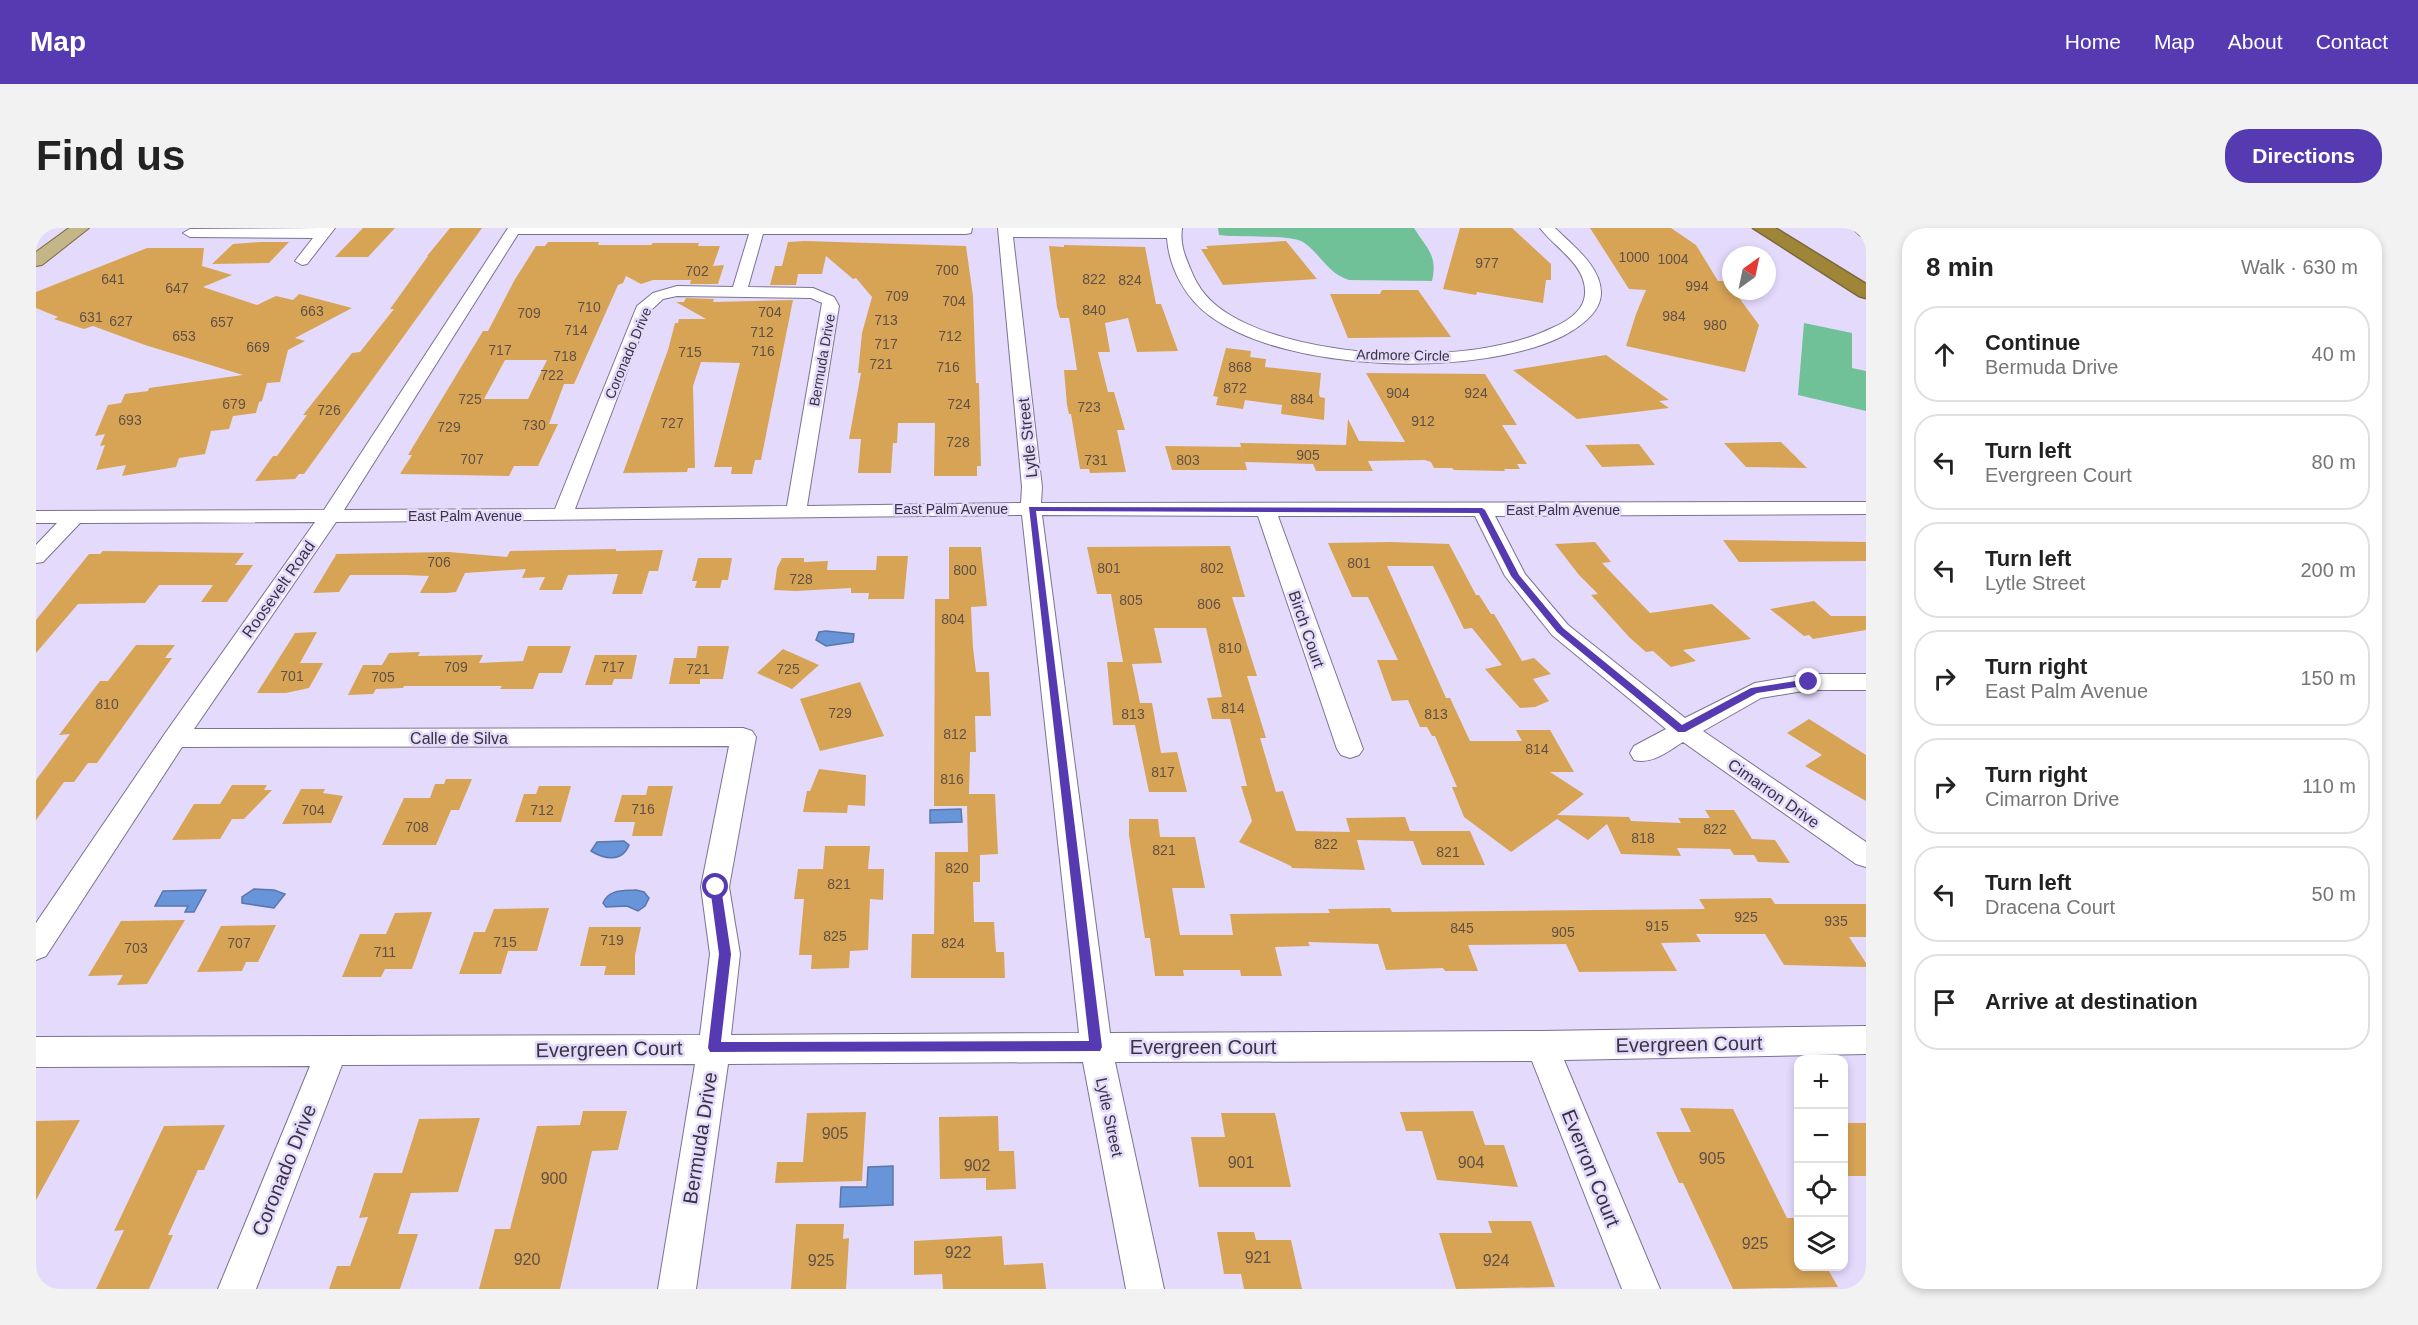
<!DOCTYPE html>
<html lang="en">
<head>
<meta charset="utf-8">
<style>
  body { margin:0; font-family:Helvetica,sans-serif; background:#f2f2f2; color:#222 }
  .controls { position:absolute; right:18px; bottom:18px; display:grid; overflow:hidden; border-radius:12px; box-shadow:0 3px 9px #0003 }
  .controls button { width:54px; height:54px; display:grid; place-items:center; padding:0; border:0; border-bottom:2px solid #e0e0e0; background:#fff; color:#222; font:30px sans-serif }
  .compass { position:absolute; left:1686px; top:18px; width:54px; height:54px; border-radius:50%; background:#fff; box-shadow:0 3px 9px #0003; rotate:33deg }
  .stop { position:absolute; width:18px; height:18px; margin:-14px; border:4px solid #563ab2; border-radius:50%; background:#fff }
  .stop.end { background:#563ab2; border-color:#fff; box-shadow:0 2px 6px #0008 }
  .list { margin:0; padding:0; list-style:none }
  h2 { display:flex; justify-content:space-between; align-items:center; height:78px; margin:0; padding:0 24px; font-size:26px }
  h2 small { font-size:20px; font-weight:400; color:#767676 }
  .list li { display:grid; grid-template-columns:39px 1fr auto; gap:18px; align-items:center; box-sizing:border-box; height:96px; margin:0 12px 12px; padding:0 12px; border:2px solid #e0e0e0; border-radius:24px }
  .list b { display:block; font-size:22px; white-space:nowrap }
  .list p { margin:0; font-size:20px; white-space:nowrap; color:#767676 }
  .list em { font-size:20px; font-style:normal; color:#767676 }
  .icon { flex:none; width:33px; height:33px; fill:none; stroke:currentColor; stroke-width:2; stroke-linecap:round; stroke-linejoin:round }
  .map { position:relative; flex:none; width:1830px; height:1061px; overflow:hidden; border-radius:24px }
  header { display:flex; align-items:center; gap:36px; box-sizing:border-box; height:84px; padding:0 30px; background:#563ab2; color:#fff }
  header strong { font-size:28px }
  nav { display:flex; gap:33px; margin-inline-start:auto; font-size:21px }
  .intro { display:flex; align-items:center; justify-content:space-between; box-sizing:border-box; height:144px; padding:0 36px }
  h1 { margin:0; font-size:42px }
  .button { padding:15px 27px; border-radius:24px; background:#563ab2; color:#fff; font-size:21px; font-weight:700 }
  main { display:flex; gap:36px; padding:0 36px }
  aside { flex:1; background:#fff; border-radius:24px; box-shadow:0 3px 9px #0003 }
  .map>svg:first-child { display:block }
</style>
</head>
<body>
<header>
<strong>Map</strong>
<nav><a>Home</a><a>Map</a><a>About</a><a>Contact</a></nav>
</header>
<div class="intro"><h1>Find us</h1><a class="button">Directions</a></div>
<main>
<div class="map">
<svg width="1830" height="1061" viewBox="0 0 1830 1061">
  <rect width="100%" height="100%" fill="#e4dafc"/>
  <path fill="#71c198" d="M1182,0H1378C1391,21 1402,27 1396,53L1313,52C1292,46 1284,25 1267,14C1253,6 1203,10 1183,7Z
    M1768,95L1816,105V140L1830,143V183L1762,167Z"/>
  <path fill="#6894d9" stroke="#5a77ab" stroke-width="1.5" d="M790,403L818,406L817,414L790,418L780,412L783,404Z
    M925,581L926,594L894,595V582Z
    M588,613L593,617C586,635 568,631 555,623L561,614Z
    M218,661L238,662L249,666L238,680L206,675V669Z
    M170,662L158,684H149L152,678H119L127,663Z
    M600,662L608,664L613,670L609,678L602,683L591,678L570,679L567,675C573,661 587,663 600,662Z
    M857,938V977L804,979L805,959H831L832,939Z"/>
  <path fill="#d7a456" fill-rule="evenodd" d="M327,0H359L332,29H299Z
    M414,0H446L268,246H263L259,251L219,253L237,228H241L271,187H267L316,125L324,124L358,81H354L392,28H391Z
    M1424,0H1476L1515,36V52H1510L1507,75L1441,64L1440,67L1407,61Z
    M1554,0H1635L1660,17L1682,53H1691L1695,63H1698L1723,97L1709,144L1590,118L1600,86L1610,62L1593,61Z
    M769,13L930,18L937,68L940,155H943L945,238H941V248H898L899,195H862L861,215H857L855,245H822L825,211H813L825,145H822L826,105L836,69L820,50L817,51L790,28L786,46H762L760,57H734L739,38H746L752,14Z
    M1250,13L1281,51L1187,57L1165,21H1172L1170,18Z
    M225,14H253L233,35L176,36L197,16Z
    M512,14H563L562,17H615L617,15H663L662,18H684L677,38L688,37L682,56H654L655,52H617L605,56L590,48L587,55L582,57L538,156H528L513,196H522L502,238H478L473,248L364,246L376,227H372L387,202L447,103H452L478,53L500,18H509ZM469,132H511L492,171H448Z
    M1028,17L1109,19L1120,76H1125L1142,123L1101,124L1092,90L1069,95L1074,124H1062L1072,164H1078L1089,202H1081L1090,244L1054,245L1053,241H1044L1035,186H1033L1031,177L1028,142H1041L1033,90H1024L1021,79L1013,18L1028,19Z
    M111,20H168L166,38L196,47L167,59L221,77L240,68L257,72L263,66L316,80L259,110L269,113L252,122L244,154L231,155L226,173L223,174L220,185L197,188L193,201L175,203L169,226L143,230L140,239L86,248L90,237L60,242L69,217L64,218L69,206L59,208L72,177L85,175L89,166L112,163L113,160L207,147L109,117L57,98L48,101L18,91L22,89L0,80V64Z
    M1346,62H1382L1415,109L1312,110L1294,66H1344Z
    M650,70L678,71L677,74L757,72L725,232H719L716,246H695L696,239H678L704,135L665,134L657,158L659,240H652L651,244L587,245L632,122L639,95H642L643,91H670L640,74H648Z
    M1190,120L1215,123L1214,129L1230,131L1229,139L1285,145L1283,166L1284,169L1289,170L1288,192L1245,186L1246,177L1209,172L1207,181L1180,177L1182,169L1177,168Z
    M1570,127L1633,172L1623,173L1633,180L1541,191L1477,142Z
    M1330,145L1449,146L1481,197H1466L1491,236H1481L1484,241H1468L1469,243L1418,242L1416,240H1398L1395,234L1389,232L1332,233L1337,243H1280L1277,236L1209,234L1211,242H1136L1129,218L1205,219L1208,229L1204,215L1310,217L1312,191L1323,213L1369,214Z
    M1745,214L1771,240L1710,239L1688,215Z
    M1603,216L1619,237L1566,239L1549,217Z
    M1687,312L1830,314V333L1703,334Z
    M1355,314L1413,316L1440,367H1443L1455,386H1458L1486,433L1498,430L1515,446L1497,451L1513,473L1499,479L1484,480L1449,441L1466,437L1436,400L1428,401L1397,338H1351L1410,470H1414L1434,513H1486L1480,502H1514L1538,544H1514L1548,566L1521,587L1593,589L1595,593L1645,595L1642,590H1674L1669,582H1698L1716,611L1739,612L1754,635L1722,634L1718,627H1698L1694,621L1641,620L1645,628L1585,626L1571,596L1552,612L1521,591L1475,624L1428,589L1416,559H1421L1399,508H1396L1391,499H1384L1372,472L1356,473L1341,432H1362L1332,369H1316L1292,315Z
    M1559,314L1575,334L1566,335L1614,385L1676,376L1715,411L1647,422L1660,433L1635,439L1617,423L1610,424L1594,410L1555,367L1562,366L1543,347L1519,316Z
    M1194,318L1209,369H1196L1221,448H1211L1230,510H1224L1240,564L1247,563L1260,603L1314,604L1310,590L1369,589L1374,603H1434L1449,637H1386L1377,613L1321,612L1329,642L1256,640L1255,638L1203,614L1216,593L1205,558H1211L1194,491H1176L1171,470L1186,469L1170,400H1118L1126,435L1096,436L1104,475H1116L1125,525L1141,524L1151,564H1113L1099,497H1077L1071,434H1087L1075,366H1061L1051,319Z
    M913,319H945L951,378L935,379L937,420L940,444H953L955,488H939L940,524H934L933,566H959L962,626L944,627V654H937L938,694H958L960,724H968L969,750H875L876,706H898L899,624H932L931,578H898L899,371H913Z
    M580,321V323L627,322L622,343H613L606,366H576L582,346L532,347L526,362H503L509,349L486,350L490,341L429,345L420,364L411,365H384L393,348L369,347H314L303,364L277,365L300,327L299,326L413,324L471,329L474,323Z
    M67,323L208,325L199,337H217L191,374H165L177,357H123L109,375L42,376L0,425V392L53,326H64Z
    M841,328H872L868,371H832L833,365H815V360L760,363L738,362L741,340L746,330H768V334L792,333L791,342H840Z
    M662,330H696L692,352H686L684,360H659L661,353H656Z
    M1778,373L1795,388H1830V402L1777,411L1773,407L1768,408L1734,381Z
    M281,404L264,435H287L273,460L250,465H221L259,405Z
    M100,417H139L129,430H136L61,535H52L38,554H28L0,592V552L34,506L23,507L64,453H72Z
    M492,418H535L526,445H503L497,461H464L466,458H368L367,460L340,461L337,466L312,467L327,437H346L353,425L384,424L382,428L447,427L443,435L487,433Z
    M662,418H693L687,451H664V456H633L638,430H660Z
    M747,421L783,437L756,461L721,445Z
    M559,427H601L596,451H578L576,457H549Z
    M824,454L848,508L784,523L764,471Z
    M1773,491L1830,527V573L1769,538L1786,527L1751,505Z
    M783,541L830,547L829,578L812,577L811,585L767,584L771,563H774Z
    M410,551H436L423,582H415L400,617H346L368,570H394L399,556H408Z
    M196,557H231L228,562H236L208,591H196L184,611L136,612L158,576H184Z
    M503,558H535L525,594H479L488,566H500Z
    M612,558H637L626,608H596L599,594H578L586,567H610Z
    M265,561H289L287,565L307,568L295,595L246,596Z
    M1093,591H1122L1124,609H1159L1169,660H1136L1144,707H1197L1194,686L1294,685L1292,681L1354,680L1356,684L1669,681L1663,671L1735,670L1739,676H1830V709H1813L1830,735V739L1748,737L1729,706H1660L1665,714L1625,715L1641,743L1543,744L1530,716L1432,717L1442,743H1409L1407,740L1350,742L1342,716L1272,714L1274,718L1239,719L1246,748H1205L1204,742H1147L1148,748H1119L1114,710H1109L1093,607Z
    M789,618H834L832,641H848L847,672L834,671L832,722L814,723L813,740L775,741L776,727H763L768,671H758L762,641H787Z
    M513,680L501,723H472L465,746H423L438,704H449L458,681Z
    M396,684L376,741H349L345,749H306L324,706H350L359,685Z
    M149,692L111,756L81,757L87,747L52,748L85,693Z
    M240,697L222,734H210L206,743L161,744L185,698Z
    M553,699H605L599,727V747H568L570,738H544Z
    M1644,880L1697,881L1751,990H1762V1038H1790L1802,1059L1697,1061L1647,955H1643L1620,904H1655Z
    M547,883H591L582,922L556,923L524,1061H443L459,1001H474L501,898L544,897Z
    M1437,883L1449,917H1468L1482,959L1401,952L1386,903H1370L1364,884Z
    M830,884L826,953L739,955L741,934H767L771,885Z
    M1185,885H1239L1255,959H1163L1155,909H1189Z
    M962,888L963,923H978L980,961L950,962V950L904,951L903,889Z
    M444,890L422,964L375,965L362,1006H382L364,1061H293L301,1038H314L332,989L323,990L338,945H366L383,891Z
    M44,892L0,972V893Z
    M1808,895H1830V948H1812L1808,940Z
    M189,897L168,942H162L132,1007H137L113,1061H60L88,1002L78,1003L128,898Z
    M1452,993H1495L1519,1059L1420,1061L1403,1005H1456Z
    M760,996H808L807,1011L813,1010L810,1061H755Z
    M1181,1004H1218L1220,1012H1255L1266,1061H1208L1205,1046H1188Z
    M966,1008L968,1037L1007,1035L1010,1061H907L906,1046L878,1047V1013Z"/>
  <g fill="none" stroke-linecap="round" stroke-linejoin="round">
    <defs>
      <path id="minor" d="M285,0H299L271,36L266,37L259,33L277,10L154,9L147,5L154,1Z
        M472,0H936L935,5L930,6H727L712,59L777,60L798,69L803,78L771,278L985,275L986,259L962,0H1146C1144,15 1148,26 1154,40C1162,61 1174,75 1194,87C1270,133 1437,139 1516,100C1530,94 1548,83 1549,66C1551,37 1519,20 1504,0H1519C1536,17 1566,39 1565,66C1564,86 1542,100 1527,108C1442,150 1251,145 1174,88C1150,71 1133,40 1131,10L977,9L1006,259L1005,275L1830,274V286L1459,288L1489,346L1532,397L1649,490L1719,455L1773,446H1830V462H1773L1725,470L1667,503L1830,614V639L1820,636L1647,514C1632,523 1616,537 1598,532L1594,525L1598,518L1630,501L1516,407L1469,348L1439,288H1242L1327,521L1323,527L1314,530L1305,527L1301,521L1222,288L1006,287L1074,805L1506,803L1830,798V826L1528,832L1624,1061H1586L1496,833L1079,834L1128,1061H1090L1047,834L692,836L660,1061H622L659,836L306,837L220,1061H182L274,838L0,839V809L664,807L674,726L665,659L693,518L146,519L10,728L0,732V695L130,504L279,294L44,295L7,334L0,335V317L21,295H0V283L288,282ZM482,6H713L697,59L641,58L617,65L601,78L519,281L308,282ZM641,68L775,70L786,75L751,278L539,281L614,83L627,71ZM986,287L1043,805L695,807L704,726L693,659L720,509L716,503L707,500L158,501L300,294Z"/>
      <path id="major" d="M33,0H53L6,37L0,38V24Z"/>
      <path id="highway" d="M1717,0H1739L1830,56V70L1823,68Z
        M1817,0H1830V8L1824,7Z"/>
    </defs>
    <use href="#minor" stroke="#7c7391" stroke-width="2"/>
    <use href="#major" stroke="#7b693b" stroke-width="2"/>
    <use href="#highway" stroke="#7b693b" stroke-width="3"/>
    <use href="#minor" fill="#fff" fill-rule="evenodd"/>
    <use href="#major" fill="#c5b688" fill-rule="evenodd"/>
    <use href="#highway" fill="#9f8538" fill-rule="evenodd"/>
  </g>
  <path fill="#563ab2" d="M993,279L1446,280L1449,282L1483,347L1527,400L1646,497L1715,460L1773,451L1778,454L1773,457L1721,465L1649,504H1642L1521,404L1475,348L1443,285L1000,283L1066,819L1064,823L674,824L672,820L683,726L674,659L680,655L685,659L695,726L685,814L1053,813Z"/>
  <g text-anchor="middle" stroke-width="5" stroke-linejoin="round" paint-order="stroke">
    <g font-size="14" fill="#605046">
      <text x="1598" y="34">1000</text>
      <text x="1637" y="36">1004</text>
      <text x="1451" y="40">977</text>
      <text x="911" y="47">700</text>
      <text x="661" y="48">702</text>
      <text x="77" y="56">641</text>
      <text x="1058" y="56">822</text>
      <text x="1094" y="57">824</text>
      <text x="1661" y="63">994</text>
      <text x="141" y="65">647</text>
      <text x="861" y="73">709</text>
      <text x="918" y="78">704</text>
      <text x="553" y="84">710</text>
      <text x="1058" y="87">840</text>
      <text x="276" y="88">663</text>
      <text x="734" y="89">704</text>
      <text x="493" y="90">709</text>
      <text x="1638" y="93">984</text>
      <text x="55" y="94">631</text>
      <text x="850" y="97">713</text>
      <text x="85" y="98">627</text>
      <text x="186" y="99">657</text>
      <text x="1679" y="102">980</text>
      <text x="540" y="107">714</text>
      <text x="726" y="109">712</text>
      <text x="148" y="113">653</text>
      <text x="914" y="113">712</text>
      <text x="850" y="121">717</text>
      <text x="222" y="124">669</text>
      <text x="464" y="127">717</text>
      <text x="727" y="128">716</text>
      <text x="654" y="129">715</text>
      <text x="529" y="133">718</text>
      <text x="845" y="141">721</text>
      <text x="912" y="144">716</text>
      <text x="1204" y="144">868</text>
      <text x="516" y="152">722</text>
      <text x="1199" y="165">872</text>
      <text x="1362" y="170">904</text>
      <text x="1440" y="170">924</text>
      <text x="434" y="176">725</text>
      <text x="1266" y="176">884</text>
      <text x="198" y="181">679</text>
      <text x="923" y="181">724</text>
      <text x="1053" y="184">723</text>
      <text x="293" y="187">726</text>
      <text x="94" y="197">693</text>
      <text x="1387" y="198">912</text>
      <text x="636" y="200">727</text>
      <text x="498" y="202">730</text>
      <text x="413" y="204">729</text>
      <text x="922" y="219">728</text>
      <text x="1272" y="232">905</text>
      <text x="436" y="236">707</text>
      <text x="1060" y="237">731</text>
      <text x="1152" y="237">803</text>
      <text x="403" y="339">706</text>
      <text x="1323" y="340">801</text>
      <text x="1073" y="345">801</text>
      <text x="1176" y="345">802</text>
      <text x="929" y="347">800</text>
      <text x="765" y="356">728</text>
      <text x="1095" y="377">805</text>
      <text x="1173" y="381">806</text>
      <text x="917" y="396">804</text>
      <text x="1194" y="425">810</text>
      <text x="420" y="444">709</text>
      <text x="577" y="444">717</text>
      <text x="662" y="446">721</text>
      <text x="752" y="446">725</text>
      <text x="256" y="453">701</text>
      <text x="347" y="454">705</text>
      <text x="71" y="481">810</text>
      <text x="1197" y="485">814</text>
      <text x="804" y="490">729</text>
      <text x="1097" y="491">813</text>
      <text x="1400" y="491">813</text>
      <text x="919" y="511">812</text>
      <text x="1501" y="526">814</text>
      <text x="1127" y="549">817</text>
      <text x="916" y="556">816</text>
      <text x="607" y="586">716</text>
      <text x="277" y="587">704</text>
      <text x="506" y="587">712</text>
      <text x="381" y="604">708</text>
      <text x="1679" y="606">822</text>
      <text x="1607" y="615">818</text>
      <text x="1290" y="621">822</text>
      <text x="1128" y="627">821</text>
      <text x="1412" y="629">821</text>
      <text x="921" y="645">820</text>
      <text x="803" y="661">821</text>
      <text x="1710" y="694">925</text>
      <text x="1800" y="698">935</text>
      <text x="1621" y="703">915</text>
      <text x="1426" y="705">845</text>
      <text x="1527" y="709">905</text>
      <text x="799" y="713">825</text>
      <text x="576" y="717">719</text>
      <text x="469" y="719">715</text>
      <text x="203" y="720">707</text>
      <text x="917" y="720">824</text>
      <text x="100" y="725">703</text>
      <text x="349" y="729">711</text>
    </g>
    <g font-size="14" fill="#383441" stroke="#e4dafc">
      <text transform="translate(592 125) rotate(-67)" y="5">Coronado Drive</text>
      <text transform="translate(1367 127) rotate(1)" y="5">Ardmore Circle</text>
      <text transform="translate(786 132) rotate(-80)" y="5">Bermuda Drive</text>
      <text x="915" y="286">East Palm Avenue</text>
      <text x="1527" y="287">East Palm Avenue</text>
      <text x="429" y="293">East Palm Avenue</text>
    </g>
    <g font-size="16" fill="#383441" stroke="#e4dafc">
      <text transform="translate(991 210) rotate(-96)" y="6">Lytle Street</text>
      <text transform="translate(242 361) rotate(-55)" y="6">Roosevelt Road</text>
      <text transform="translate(1271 401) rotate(71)" y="6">Birch Court</text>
      <text x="423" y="516">Calle de Silva</text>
      <text transform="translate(1738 565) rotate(35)" y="6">Cimarron Drive</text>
      <text transform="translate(1074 889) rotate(78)" y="6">Lytle Street</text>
    </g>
    <g font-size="16" fill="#605046">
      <text x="799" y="911">905</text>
      <text x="1676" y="936">905</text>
      <text x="1205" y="940">901</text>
      <text x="1435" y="940">904</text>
      <text x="941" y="943">902</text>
      <text x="518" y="956">900</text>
      <text x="1719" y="1021">925</text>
      <text x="922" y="1030">922</text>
      <text x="1222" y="1035">921</text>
      <text x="491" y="1037">920</text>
      <text x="785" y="1038">925</text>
      <text x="1460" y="1038">924</text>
    </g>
    <g font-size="20" fill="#383441" stroke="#e4dafc">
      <text transform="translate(1653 816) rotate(-1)" y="7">Evergreen Court</text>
      <text x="1167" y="826">Evergreen Court</text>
      <text transform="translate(573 821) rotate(-1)" y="7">Evergreen Court</text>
      <text transform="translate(664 910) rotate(-81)" y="7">Bermuda Drive</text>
      <text transform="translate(1555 940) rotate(68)" y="7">Everron Court</text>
      <text transform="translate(248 942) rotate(-68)" y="7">Coronado Drive</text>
    </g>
  </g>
</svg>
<div class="controls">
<button>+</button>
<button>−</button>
<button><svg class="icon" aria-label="locate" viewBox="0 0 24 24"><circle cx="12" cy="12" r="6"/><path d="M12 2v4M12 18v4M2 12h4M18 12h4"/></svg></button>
<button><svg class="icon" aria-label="layers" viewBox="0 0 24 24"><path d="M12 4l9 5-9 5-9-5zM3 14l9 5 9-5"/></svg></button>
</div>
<svg class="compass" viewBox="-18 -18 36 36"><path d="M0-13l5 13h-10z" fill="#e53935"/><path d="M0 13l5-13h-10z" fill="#767676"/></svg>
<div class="stop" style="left:680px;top:659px"></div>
<div class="stop end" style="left:1773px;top:454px"></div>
</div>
<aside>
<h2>8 min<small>Walk · 630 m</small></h2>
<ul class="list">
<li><svg class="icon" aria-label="ahead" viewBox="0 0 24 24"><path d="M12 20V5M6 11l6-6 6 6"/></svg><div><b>Continue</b><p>Bermuda Drive</p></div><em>40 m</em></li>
<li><svg class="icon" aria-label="left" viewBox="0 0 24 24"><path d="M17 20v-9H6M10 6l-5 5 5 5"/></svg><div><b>Turn left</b><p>Evergreen Court</p></div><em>80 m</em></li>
<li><svg class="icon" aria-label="left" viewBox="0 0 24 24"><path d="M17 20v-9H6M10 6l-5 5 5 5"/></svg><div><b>Turn left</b><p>Lytle Street</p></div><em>200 m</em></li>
<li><svg class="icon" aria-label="right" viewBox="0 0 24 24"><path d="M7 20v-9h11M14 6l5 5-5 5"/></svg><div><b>Turn right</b><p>East Palm Avenue</p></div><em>150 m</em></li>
<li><svg class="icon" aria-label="right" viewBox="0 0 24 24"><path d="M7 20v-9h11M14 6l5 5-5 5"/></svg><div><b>Turn right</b><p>Cimarron Drive</p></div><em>110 m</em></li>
<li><svg class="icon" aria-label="left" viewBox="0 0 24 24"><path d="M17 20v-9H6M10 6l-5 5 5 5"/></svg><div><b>Turn left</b><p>Dracena Court</p></div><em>50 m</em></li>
<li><svg class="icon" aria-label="arrive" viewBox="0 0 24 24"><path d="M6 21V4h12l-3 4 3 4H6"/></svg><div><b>Arrive at destination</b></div></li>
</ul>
</aside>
</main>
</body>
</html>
